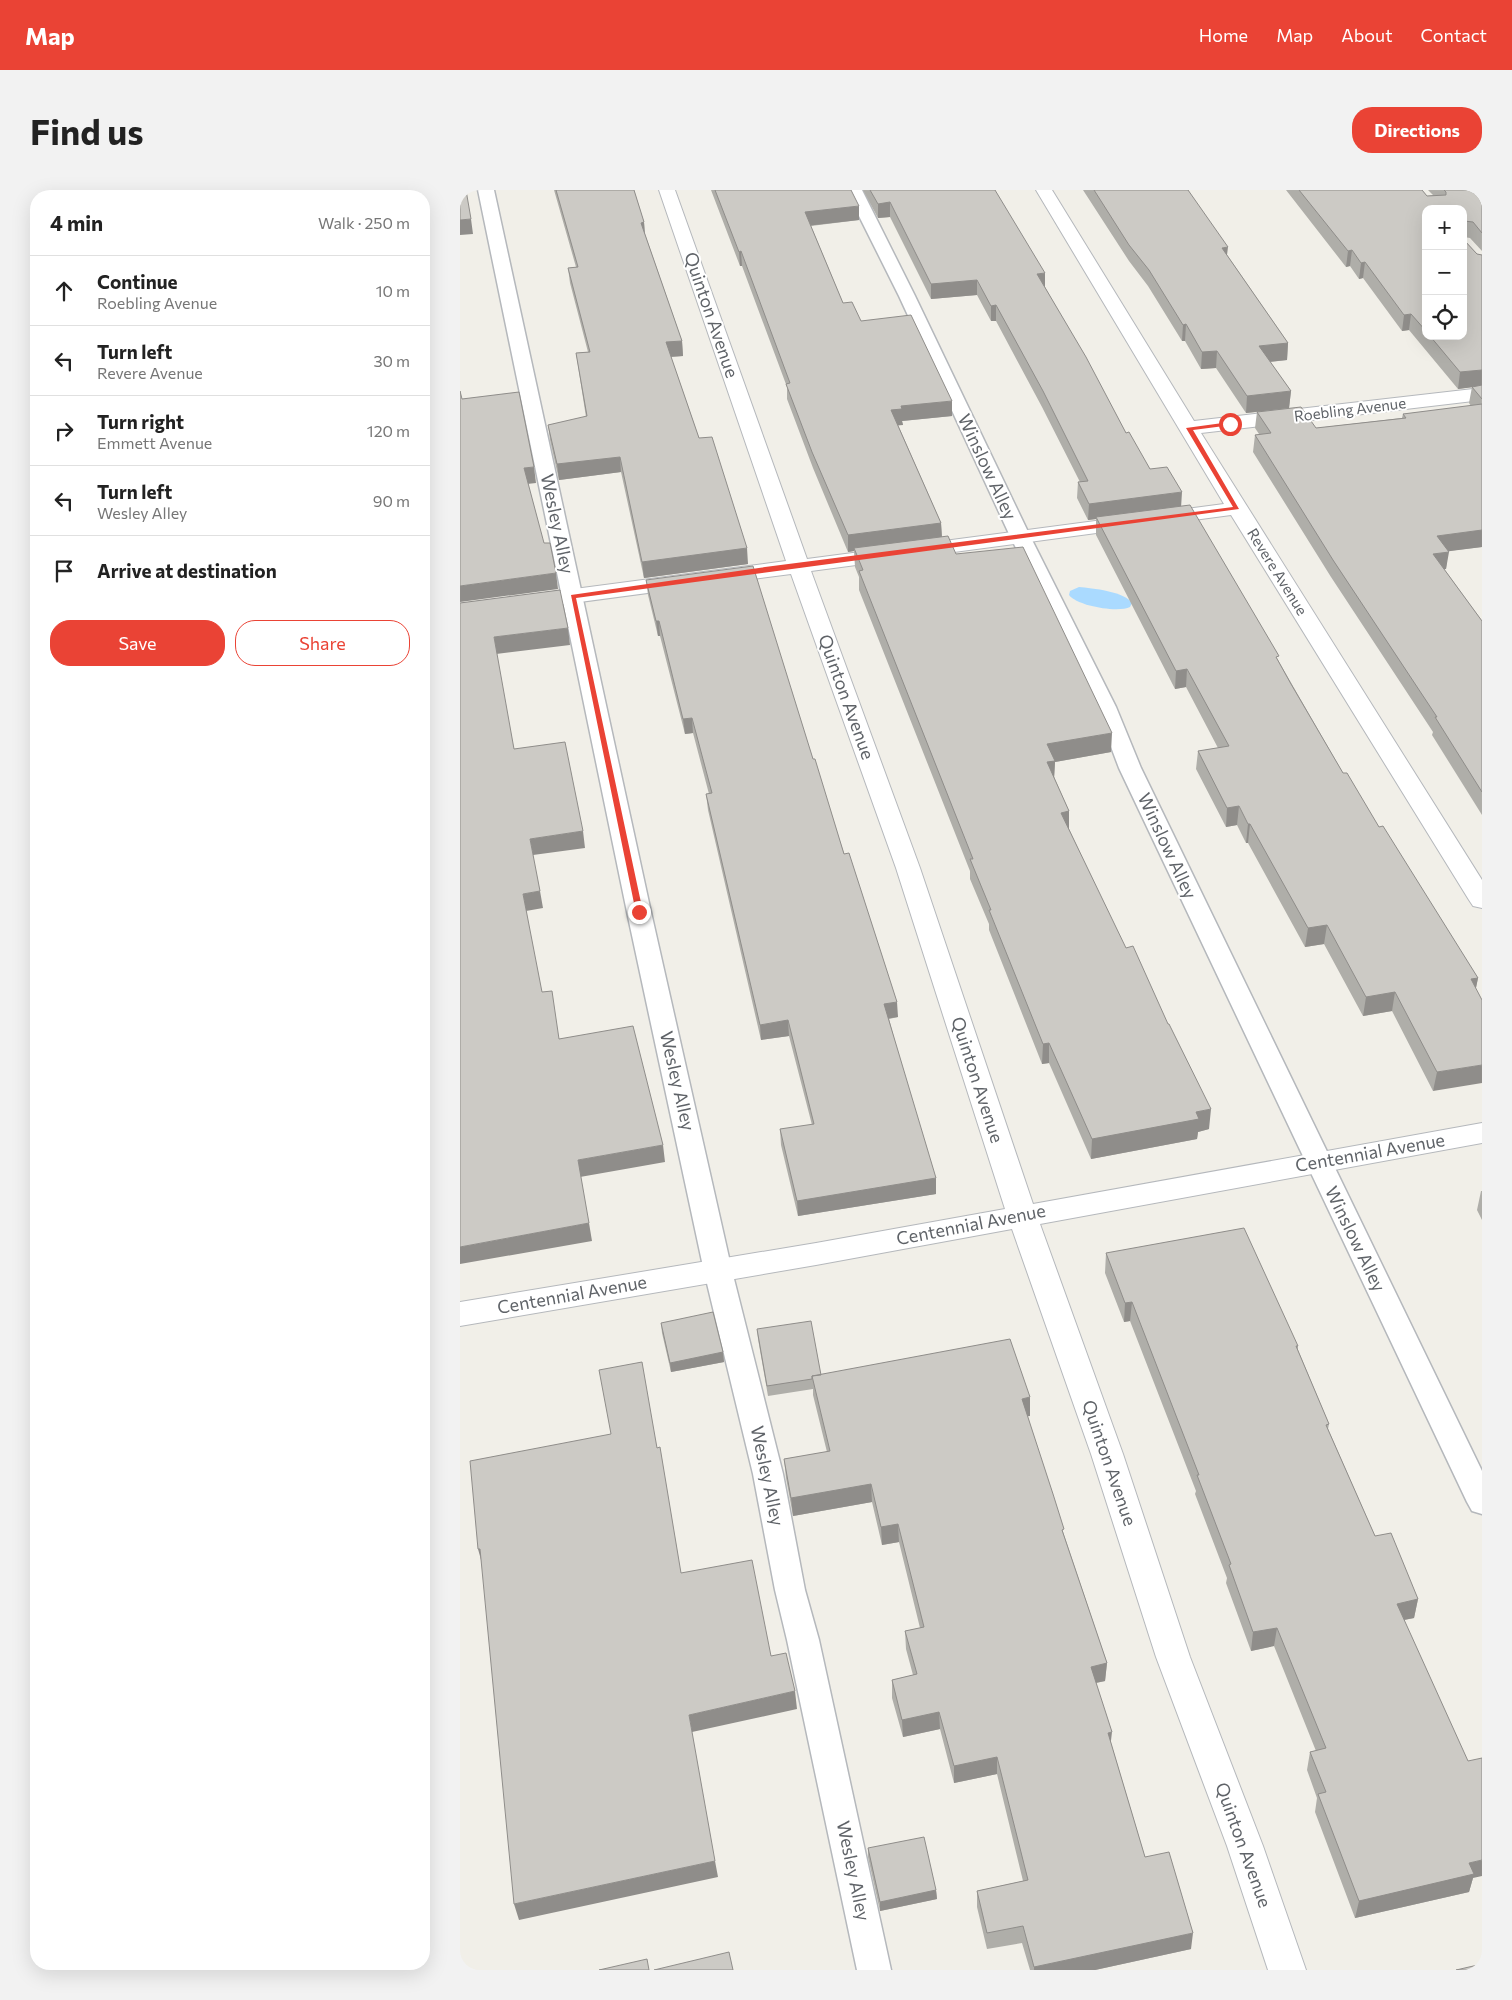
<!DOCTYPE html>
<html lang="en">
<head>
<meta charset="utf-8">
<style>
  body { margin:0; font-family:Commissioner,sans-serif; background:#f2f2f2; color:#222 }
  .controls { position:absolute; right:15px; top:15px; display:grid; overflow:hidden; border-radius:10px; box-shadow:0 5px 20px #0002 }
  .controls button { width:45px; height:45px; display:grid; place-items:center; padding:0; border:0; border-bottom:1px solid #e0e0e0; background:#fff; color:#222; font:25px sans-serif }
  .stop { position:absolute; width:15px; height:15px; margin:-11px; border:4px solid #ea4335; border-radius:50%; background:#fff }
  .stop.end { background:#ea4335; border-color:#fff; box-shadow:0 1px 5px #0008 }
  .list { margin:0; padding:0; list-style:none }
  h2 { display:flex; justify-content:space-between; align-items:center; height:65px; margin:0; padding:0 20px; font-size:21px }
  h2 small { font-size:16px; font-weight:400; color:#767676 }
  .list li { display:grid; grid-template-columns:32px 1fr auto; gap:15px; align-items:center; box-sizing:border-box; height:70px; padding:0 20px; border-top:1px solid #e0e0e0 }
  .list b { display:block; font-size:19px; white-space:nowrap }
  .list p { margin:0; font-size:16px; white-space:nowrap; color:#767676 }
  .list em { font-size:16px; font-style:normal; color:#767676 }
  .actions { display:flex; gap:10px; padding:15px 20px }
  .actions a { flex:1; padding:11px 0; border:1px solid #ea4335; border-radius:20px; text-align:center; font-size:18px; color:#ea4335 }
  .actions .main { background:#ea4335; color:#fff }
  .icon { flex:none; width:28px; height:28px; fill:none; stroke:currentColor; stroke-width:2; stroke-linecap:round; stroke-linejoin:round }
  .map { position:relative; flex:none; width:1022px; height:1780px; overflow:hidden; border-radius:20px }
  header { display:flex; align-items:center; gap:30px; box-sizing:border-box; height:70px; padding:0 25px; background:#ea4335; color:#fff }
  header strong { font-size:24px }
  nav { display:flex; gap:28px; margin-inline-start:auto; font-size:18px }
  .intro { display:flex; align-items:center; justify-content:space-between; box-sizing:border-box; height:120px; padding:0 30px }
  h1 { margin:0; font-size:35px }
  .button { padding:12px 22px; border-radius:20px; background:#ea4335; color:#fff; font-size:18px; font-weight:700 }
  main { display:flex; gap:30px; padding:0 30px }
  aside { flex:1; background:#fff; border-radius:20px; box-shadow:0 5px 20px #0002 }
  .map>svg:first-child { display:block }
</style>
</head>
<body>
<header>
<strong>Map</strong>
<nav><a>Home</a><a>Map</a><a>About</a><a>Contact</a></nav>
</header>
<div class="intro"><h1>Find us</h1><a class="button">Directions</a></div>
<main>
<aside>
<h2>4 min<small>Walk · 250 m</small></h2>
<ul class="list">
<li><svg class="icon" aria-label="ahead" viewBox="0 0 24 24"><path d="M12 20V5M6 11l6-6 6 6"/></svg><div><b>Continue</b><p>Roebling Avenue</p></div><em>10 m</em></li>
<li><svg class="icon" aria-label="left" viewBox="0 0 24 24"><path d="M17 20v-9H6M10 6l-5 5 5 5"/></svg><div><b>Turn left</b><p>Revere Avenue</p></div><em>30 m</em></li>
<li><svg class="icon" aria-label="right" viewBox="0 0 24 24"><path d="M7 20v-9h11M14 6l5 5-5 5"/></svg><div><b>Turn right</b><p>Emmett Avenue</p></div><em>120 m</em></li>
<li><svg class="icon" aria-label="left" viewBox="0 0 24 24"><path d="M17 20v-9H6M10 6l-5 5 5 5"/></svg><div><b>Turn left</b><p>Wesley Alley</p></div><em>90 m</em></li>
<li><svg class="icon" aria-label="arrive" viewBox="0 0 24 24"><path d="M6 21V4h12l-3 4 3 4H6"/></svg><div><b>Arrive at destination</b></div></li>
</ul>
<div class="actions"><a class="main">Save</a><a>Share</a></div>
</aside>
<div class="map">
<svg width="1022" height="1780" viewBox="0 0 1022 1780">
  <rect width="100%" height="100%" fill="#f1efe8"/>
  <path fill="#aadaff" d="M619,397C632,398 665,402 672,413L670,417C658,423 617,416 609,405L610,401Z"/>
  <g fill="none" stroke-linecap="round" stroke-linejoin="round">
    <defs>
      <path id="service" d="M18,0H34L191,722L272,1081L323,1284L345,1400L359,1450L431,1780H397L327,1450L315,1400L293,1284L244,1081L167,722Z
        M386,0H402L455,106L570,346L656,517L681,578L1022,1281V1324L1012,1321L1007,1312L659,578L636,517L550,346L439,106Z"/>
      <path id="minor" d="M199,0H215L347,369L764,314L576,0H592L734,231L1022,198V210L741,243L1022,690V718L1013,716L1009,710L771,325L351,381L460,678L573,1014L1022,933V953L580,1034L663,1264L730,1467L803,1656L846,1780H808L767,1656L696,1467L631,1264L552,1039L356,1075L0,1136V1112L356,1053L545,1019L436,678L331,384L0,428V414L326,371Z"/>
    </defs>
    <use href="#service" stroke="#b5b8bc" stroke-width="3"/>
    <use href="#minor" stroke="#b5b8bc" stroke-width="2"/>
    <use href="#service" fill="#fff" fill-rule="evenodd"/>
    <use href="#minor" fill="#fff" fill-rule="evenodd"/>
  </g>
  <path fill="#afaea9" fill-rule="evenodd" d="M94,0H174L184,32L185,44L222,151L223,166L211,167L239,248L288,374L184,388L161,282L99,290L90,250L88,235L126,227L116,163L128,162L110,93L108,78L116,77Z
    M251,0H391L399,30L351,36L383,113L492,226L442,231L443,235H438L481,333L482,347L496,364L651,562L595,572L594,587L609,621V639L749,939L738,942L737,949L631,969L589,873L582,874L529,740V734L510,689V681L399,400V387L395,377L394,361L388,362L353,278L327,209V197L282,76H280Z
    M403,0H535L585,97L666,243L690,279L721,316L818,470L883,583L1018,788L1016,798L973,901L932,821L903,826L864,754L845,757L788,653H786L777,635L766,637L736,579L738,561L758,558L726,497L715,499L636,345V329L628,330L617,308L618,292H620L582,217L536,131H531L517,105L471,109L430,27L418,28Z
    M623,0H728L767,65L828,153L827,170L810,172L831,201L829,218L856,238L942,228L943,224L1011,216L1009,213L1012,197L998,199L949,140L942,141L903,88L899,89L890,76L886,77L826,0H962L967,6L973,5L968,0H1022V61L1010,48L1004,47V50L1017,64L1022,65V357L988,361L986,379H984L1022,431V625L972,545L973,542L871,387L793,262L795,245L799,244L795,238L797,222L786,223L756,178L741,179L725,151H722L688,96L669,71ZM966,19L1003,146H966Z
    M186,390L353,569L438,827L429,829L476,1004L338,1026L321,955L320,939L352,935L329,846L301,850L248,620L246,604H249L233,543L225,544L200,446H198L188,405Z
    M1021,1001H1022V1030L1017,1020Z
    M646,1063L838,1156V1160L869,1234L868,1239L915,1346L958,1409L954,1428L944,1430L1013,1688L1009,1702L895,1728L855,1622L857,1608L847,1580L850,1562L856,1561L814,1456L791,1461L766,1393L767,1388L735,1304L736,1301L670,1131L664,1132L645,1083Z
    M201,1133L263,1162L264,1172L211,1182L202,1143Z
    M297,1139L361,1185L570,1226H567L604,1345L647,1473L645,1491L636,1493L651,1553L685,1667L731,1759L635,1780H570L562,1753L527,1759L517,1717V1701L563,1691L537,1584L494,1593L480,1539L443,1547L432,1508V1490L453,1485L446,1459L445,1441L460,1438L439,1352L422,1355L412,1312L333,1326L326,1288L324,1269L367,1262L353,1205V1199L308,1206L298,1149Z
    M408,1658L476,1700L477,1709L420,1721L408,1667Z"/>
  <path fill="#8f8d8a" d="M430,12V27L418,28V14Z
    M399,16V30L346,36L345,22Z
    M11,29L13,44L0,45V30Z
    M184,32L185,47L181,33Z
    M768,57L766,73L762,58Z
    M892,60L890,76L886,77L888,61Z
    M281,61L282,76H280L279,62Z
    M905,72L903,88L899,89L901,73Z
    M585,83V98L577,84Z
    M517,90V105L471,109V94Z
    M536,115V131H531V116Z
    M951,124L949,140L942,141L944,125Z
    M726,134L725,151H722L723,135Z
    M222,151L223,166L207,167L206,152Z
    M828,153L827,170L797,173L799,156Z
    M757,161L756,178L741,179L742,162Z
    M1022,180V196L998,199L1000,182Z
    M831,201L829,218L786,223L787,206Z
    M492,211V226L442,231L443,235L431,236V220L441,216Z
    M160,267L161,282L99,290L97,274Z
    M74,277L76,293L67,294L64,278Z
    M722,302L721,318L636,327V329L628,330L629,314Z
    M481,333L482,349L394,358V361L388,362V345Z
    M1022,340V357L975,363L977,346Z
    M287,358L288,374L184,388L182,372Z
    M989,362L986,379L971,381L973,364Z
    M96,383L98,399L0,412V396Z
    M196,431H199L200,446H198Z
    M108,438L110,455L36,464L34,447Z
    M727,479L726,497L715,499L716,481Z
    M232,528L233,543L225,544L223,529Z
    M652,543L651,562L595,572L594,590L587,591V554Z
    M779,616L777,635L766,637L767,618Z
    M609,621V641L601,623Z
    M788,634H790L788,653H786Z
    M123,641L125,658L73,665L70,649Z
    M80,701L83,718L66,721L63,704Z
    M867,735L864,754L845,757L848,738Z
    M1018,788L1014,807L1011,789Z
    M935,802L932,821L903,826L906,807Z
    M437,812L438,827L425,829L424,814Z
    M328,830L329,846L301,850L300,835Z
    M589,853V873L582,874L583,854Z
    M1022,875V893L973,901L977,882Z
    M751,919L749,939L738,942L737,949L631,969L632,949L736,922Z
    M203,955L205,972L120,987L118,970Z
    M476,988V1004L338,1026L337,1011Z
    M129,1033L132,1051L0,1074V1057Z
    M672,1112L670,1131L664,1132L665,1113Z
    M263,1162L264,1172L211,1182L210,1173Z
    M570,1207V1226L561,1227L562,1209Z
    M411,1294L412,1312L333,1326L331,1308Z
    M438,1334L439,1352L422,1355L421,1337Z
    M18,1359H20L23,1377Z
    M958,1409L954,1428L933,1432L937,1414Z
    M817,1438L814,1456L791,1461L793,1442Z
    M647,1473L645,1491L630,1494L631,1477Z
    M335,1501L337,1519L232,1542L229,1525Z
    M479,1522L480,1539L443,1547L442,1530Z
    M652,1542L650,1559L648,1543Z
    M537,1567V1584L494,1593V1576Z
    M1022,1670V1686L1013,1688L1009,1702L895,1728L899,1711L1009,1673Z
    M255,1671L258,1687L59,1730L54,1714Z
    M476,1700L477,1709L420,1721V1712Z
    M733,1743L731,1759L635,1780H574V1777Z"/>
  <path fill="#cccac5" stroke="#8f8d8a" d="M0,0H6L11,29L0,30Z
    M96,0H174L184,32L181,33L222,151L206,152L239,248L252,247L287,358L182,372L160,267L97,274L88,235L127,226L116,163L130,162L108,78L118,77Z
    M255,0H391L399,16L345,22L383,113L392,112L401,131L451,125L492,211L441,216L442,219L431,220L481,333L388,345L352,262L326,194L330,193L281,61L279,62Z
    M410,0H535L585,83L577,84L626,167L666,243L669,242L690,279L707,277L722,302L629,314L618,292L628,291L583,201L536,115L531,116L517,90L471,94L430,12L418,14Z
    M634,0H728L768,57L762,58L828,153L799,156L831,201L787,206L757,161L742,162L726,134L723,135L689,80L669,55Z
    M839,0H962L967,6L986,5V2L984,0H1022V43L1013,32L1004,31V50L1017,64L1022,65V180L1000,182L970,146H1003V19H966V141L951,124L944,125L905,72L901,73L892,60L888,61Z
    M1022,195V209L1012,197Z
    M0,201L2,209L59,202L74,277L64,278L84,353H90L96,383L0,396Z
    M1022,214V340L977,346L989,362L973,364L1022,431V602L975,527H977L873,370L795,245L811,243L797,222L841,217L856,238L946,228L943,224Z
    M730,315L819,466L816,467L831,494L883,583H887L919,637L923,636L1018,788L1011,789L1022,810V875L977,882L935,802L906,807L867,735L848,738L790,634H788L779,616L767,618L738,561L769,556L727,479L716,481L636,327Z
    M488,346L496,364L563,357L652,543L587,554L595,571L587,572L609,621L601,623L666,758L673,756L708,834H709L751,919L736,922L739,929L632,949L589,853L583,854L529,720H531L510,669H513L399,381L403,380L394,358Z
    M293,376L353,569H355L384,664L389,663L437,812L424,814L476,988L337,1011L320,939L354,934L328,830L300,835L246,604L252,603L232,528L223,529L199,431H196L186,390Z
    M100,400L108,438L34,447L54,559L105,552L123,641L70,649L80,701L63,704L82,802L92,801L99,849L173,836L203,955L118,970L129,1033L0,1057V413Z
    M784,1038L838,1156H836L869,1234L866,1235L915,1346L931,1343L958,1409L937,1414L1008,1571L1022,1568V1670L1009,1673L1014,1684L899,1711L858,1604L866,1602L850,1562L866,1558L817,1438L793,1442L769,1375L771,1374L737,1285H739L672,1112L665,1113L646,1063Z
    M253,1122L263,1162L210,1173L201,1133Z
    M351,1131L361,1185L352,1186V1189L307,1196L297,1139Z
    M550,1149L570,1207L562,1209L593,1304L604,1339L602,1340L647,1473L631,1477L652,1542L648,1543L685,1667L709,1662L733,1743L574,1777L563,1736L527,1743L517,1701L568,1690L537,1567L494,1576L479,1522L442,1530L432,1490L457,1484L445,1441L464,1437L438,1334L421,1337L411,1294L331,1308L324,1269L370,1261L352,1186Z
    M182,1172L197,1258L200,1257L221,1383L292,1370L311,1466L326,1463L335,1501L229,1525L255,1671L54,1714L20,1359H18L10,1271L151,1244L139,1180Z
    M464,1647L476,1700L420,1712L408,1658Z
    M269,1762L273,1780H194Z
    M187,1769L189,1780H139Z
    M1022,1774V1780H996Z"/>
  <path fill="#ea4335" d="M770,232L772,235L733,240L779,319L116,408L183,722L176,723L111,405L305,377L773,317L726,238Z"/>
  <g text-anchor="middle" stroke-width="4" stroke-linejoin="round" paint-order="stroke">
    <g font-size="15" fill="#5f6368" stroke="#fff">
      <text transform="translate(890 220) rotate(-7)" y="5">Roebling Avenue</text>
      <text transform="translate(817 382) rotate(58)" y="5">Revere Avenue</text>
    </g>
    <g font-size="18" fill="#5f6368" stroke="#fff">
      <text transform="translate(251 125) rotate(71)" y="6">Quinton Avenue</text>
      <text transform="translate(527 277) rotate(65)" y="6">Winslow Alley</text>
      <text transform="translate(97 334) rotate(78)" y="6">Wesley Alley</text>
      <text transform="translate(386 507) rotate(70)" y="6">Quinton Avenue</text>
      <text transform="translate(707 656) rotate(65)" y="6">Winslow Alley</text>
      <text transform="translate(517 890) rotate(72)" y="6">Quinton Avenue</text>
      <text transform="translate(217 891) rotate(77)" y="6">Wesley Alley</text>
      <text transform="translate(910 963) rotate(-10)" y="6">Centennial Avenue</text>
      <text transform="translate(511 1035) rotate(-11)" y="6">Centennial Avenue</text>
      <text transform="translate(895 1049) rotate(64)" y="6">Winslow Alley</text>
      <text transform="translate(112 1105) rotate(-10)" y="6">Centennial Avenue</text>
      <text transform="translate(649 1273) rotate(71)" y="6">Quinton Avenue</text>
      <text transform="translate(307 1286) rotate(78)" y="6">Wesley Alley</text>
      <text transform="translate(783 1655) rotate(70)" y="6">Quinton Avenue</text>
      <text transform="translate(393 1681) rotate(78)" y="6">Wesley Alley</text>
    </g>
  </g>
</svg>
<div class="controls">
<button>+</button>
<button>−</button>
<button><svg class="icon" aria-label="locate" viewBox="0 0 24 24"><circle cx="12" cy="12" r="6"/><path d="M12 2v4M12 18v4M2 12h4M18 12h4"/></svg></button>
</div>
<div class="stop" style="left:770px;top:234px"></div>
<div class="stop end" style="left:179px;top:722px"></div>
</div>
</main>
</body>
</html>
